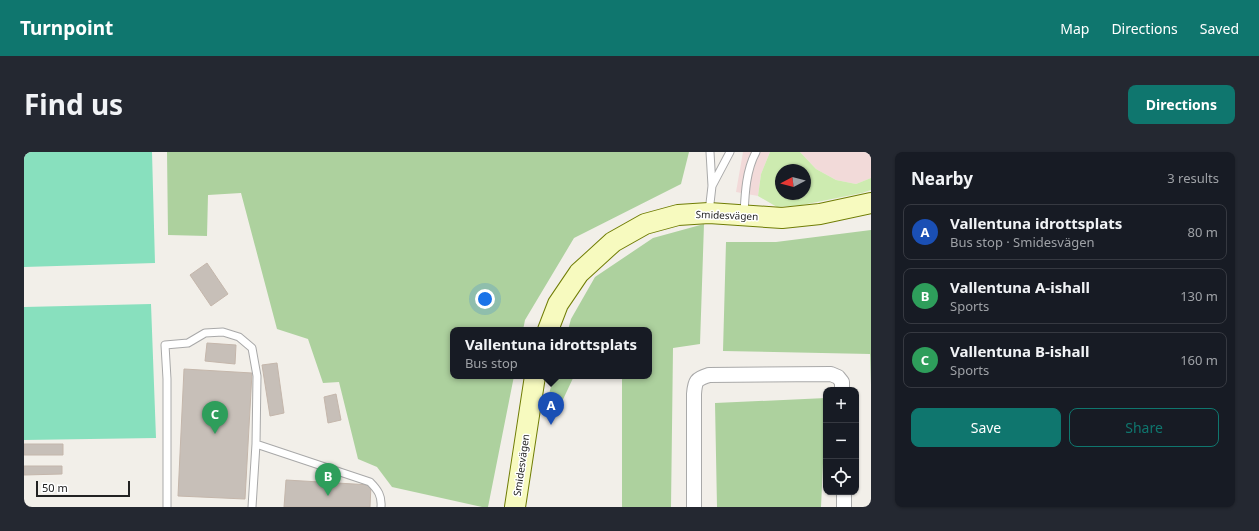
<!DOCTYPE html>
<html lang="en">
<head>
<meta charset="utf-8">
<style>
  body { margin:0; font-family:"Noto Sans",sans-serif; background:#242831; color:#f1f3f6 }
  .controls { position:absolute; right:12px; bottom:12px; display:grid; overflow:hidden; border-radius:8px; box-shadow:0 1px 3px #0004 }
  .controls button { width:36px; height:36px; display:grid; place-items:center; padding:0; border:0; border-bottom:1px solid #363941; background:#171b24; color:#f1f3f6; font:20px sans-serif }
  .compass { position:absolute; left:751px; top:12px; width:36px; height:36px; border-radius:50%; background:#171b24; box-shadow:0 1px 3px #0004; rotate:263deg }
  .scale { position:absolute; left:12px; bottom:10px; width:94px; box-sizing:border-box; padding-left:4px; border:2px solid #222; border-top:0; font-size:11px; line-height:14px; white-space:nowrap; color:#222; -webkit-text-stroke:3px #fff; paint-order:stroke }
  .you { position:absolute; left:461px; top:147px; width:14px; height:14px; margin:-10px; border:3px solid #fff; border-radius:50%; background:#1a73e8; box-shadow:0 0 0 6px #1a73e833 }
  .badge { display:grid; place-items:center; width:26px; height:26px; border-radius:50%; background:#0f766e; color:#fff; font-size:13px; font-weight:700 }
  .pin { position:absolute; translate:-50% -33px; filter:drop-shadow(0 1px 2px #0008) }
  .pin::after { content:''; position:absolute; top:21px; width:14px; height:12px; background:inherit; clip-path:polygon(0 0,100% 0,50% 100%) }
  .popup { position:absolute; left:426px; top:175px; width:202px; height:52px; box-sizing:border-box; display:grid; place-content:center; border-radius:8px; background:#171b24; filter:drop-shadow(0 1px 3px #0005); font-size:13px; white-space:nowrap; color:#9ea1a6 }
  .popup b { font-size:15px; color:#f1f3f6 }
  .popup::after { content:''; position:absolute; left:50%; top:100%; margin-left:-8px; border:8px solid transparent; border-top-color:#171b24 }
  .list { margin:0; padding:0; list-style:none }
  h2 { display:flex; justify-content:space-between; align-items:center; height:52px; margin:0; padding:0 16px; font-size:17px }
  h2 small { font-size:13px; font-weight:400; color:#9ea1a6 }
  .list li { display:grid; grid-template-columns:26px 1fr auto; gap:12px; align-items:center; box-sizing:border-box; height:56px; margin:0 8px 8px; padding:0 8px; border:1px solid #363941; border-radius:8px }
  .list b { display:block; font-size:15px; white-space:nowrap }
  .list p { margin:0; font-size:13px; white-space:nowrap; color:#9ea1a6 }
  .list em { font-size:13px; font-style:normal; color:#9ea1a6 }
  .actions { display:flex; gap:8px; padding:12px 16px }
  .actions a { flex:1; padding:9px 0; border:1px solid #0f766e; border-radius:8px; text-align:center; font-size:14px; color:#0f766e }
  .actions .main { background:#0f766e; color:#fff }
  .icon { flex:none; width:22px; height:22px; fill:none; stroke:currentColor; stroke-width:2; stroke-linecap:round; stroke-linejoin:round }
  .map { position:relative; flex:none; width:847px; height:355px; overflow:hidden; border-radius:8px }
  header { display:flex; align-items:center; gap:24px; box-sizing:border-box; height:56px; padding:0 20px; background:#0f766e; color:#fff }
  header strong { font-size:19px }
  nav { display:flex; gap:22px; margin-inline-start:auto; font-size:14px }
  .intro { display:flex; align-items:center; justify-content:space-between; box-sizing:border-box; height:96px; padding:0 24px }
  h1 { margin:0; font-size:28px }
  .button { padding:10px 18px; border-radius:8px; background:#0f766e; color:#fff; font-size:14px; font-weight:700 }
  main { display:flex; gap:24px; padding:0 24px }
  aside { flex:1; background:#171b24; border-radius:8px; box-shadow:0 1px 3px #0004 }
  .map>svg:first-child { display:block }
</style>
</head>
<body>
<header>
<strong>Turnpoint</strong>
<nav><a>Map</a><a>Directions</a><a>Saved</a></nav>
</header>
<div class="intro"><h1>Find us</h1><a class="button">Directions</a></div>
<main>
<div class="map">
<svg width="847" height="355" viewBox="0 0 847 355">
  <rect width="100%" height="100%" fill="#f2efe9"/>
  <path fill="#f2dad9" d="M719,0H746L737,22L734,44L712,40Z
    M776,0H847V26L832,32L812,28L792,17Z"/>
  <path fill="#cdebb0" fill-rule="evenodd" d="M746,0H776L792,17L812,28L832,32L847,26V38L838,41L778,53L753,55L734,44L737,22ZM757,18H781V42H757Z"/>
  <path fill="#add19e" d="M143,0H665L657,32L550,86L501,168L499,178H429V224H490L464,355H458L368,335L353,315L334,307L315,230L299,231L284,187L253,177L217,41L184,43L183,84L144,83Z
    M680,72L676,192L649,196L647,355H598V227L550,224L535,256L523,249L530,224H625V178H544L547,167L571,125L629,86Z
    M847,78V233L846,202L699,199L702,90H752Z
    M802,246L797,355H693L691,251Z"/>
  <path fill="#88e0be" d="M0,0H128L131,111L0,115Z
    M127,152L132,286L0,288V155Z"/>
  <path fill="#c7bfb8" stroke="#c4b6ab" d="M183,111L204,142L187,154L166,123Z
    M183,191L212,193L211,212L181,209Z
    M253,211L260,261L246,264L238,213Z
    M160,217L228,221L221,347L154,344Z
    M312,242L317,268L304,271L300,245Z
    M0,292H39V303H0Z
    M0,314H38V322L0,323Z
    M262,328L347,333L346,355H260Z"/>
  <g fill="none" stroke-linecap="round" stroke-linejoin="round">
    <defs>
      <path id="service" d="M688,34L706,0
        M685,60L688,34L686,0
        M720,62C721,42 722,18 732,0
        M143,355V227L141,193L164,191L181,181L199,180L215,185L228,196L233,224L232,292
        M228,355L232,292L346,330C354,338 358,344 357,355"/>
      <path id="minor" d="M820,340V355
        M670,355V242C671,229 672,227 685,223L807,222L814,225L818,230V238"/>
      <path id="secondary" d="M524,178L534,152L555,121L589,90L621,72L654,63L685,61L758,66L796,62L847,51
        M491,355L511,224"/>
    </defs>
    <use href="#service" stroke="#a9a9a9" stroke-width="9"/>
    <use href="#minor" stroke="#a9a9a9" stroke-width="16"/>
    <use href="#secondary" stroke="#707d05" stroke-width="22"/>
    <use href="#service" stroke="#fff" stroke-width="7"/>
    <use href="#minor" stroke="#fff" stroke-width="14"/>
    <use href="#secondary" stroke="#f7fabf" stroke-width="20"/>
  </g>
  <g text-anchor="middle" stroke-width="3" stroke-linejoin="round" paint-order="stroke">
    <g font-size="10" fill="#222" stroke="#fff">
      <text transform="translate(703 63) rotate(2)" y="4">Smidesvägen</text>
      <text transform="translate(497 313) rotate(-82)" y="4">Smidesvägen</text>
    </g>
  </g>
</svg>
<div class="controls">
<button>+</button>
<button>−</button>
<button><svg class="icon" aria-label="locate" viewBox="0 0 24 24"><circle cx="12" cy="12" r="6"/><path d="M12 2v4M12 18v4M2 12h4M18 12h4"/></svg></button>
</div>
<svg class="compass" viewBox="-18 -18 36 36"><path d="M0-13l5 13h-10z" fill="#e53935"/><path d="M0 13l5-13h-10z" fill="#9ea1a6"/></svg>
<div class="scale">50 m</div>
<div class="you"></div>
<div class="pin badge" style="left:527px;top:273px;background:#1a4fb4">A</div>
<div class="popup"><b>Vallentuna idrottsplats</b>Bus stop</div>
<div class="pin badge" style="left:304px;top:344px;background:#2e9e5b">B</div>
<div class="pin badge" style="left:191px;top:282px;background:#2e9e5b">C</div>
</div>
<aside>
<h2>Nearby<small>3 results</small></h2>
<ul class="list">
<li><span class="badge" style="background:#1a4fb4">A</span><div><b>Vallentuna idrottsplats</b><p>Bus stop · Smidesvägen</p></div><em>80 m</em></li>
<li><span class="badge" style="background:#2e9e5b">B</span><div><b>Vallentuna A-ishall</b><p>Sports</p></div><em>130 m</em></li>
<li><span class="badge" style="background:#2e9e5b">C</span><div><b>Vallentuna B-ishall</b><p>Sports</p></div><em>160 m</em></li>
</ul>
<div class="actions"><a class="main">Save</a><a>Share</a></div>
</aside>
</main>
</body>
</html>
